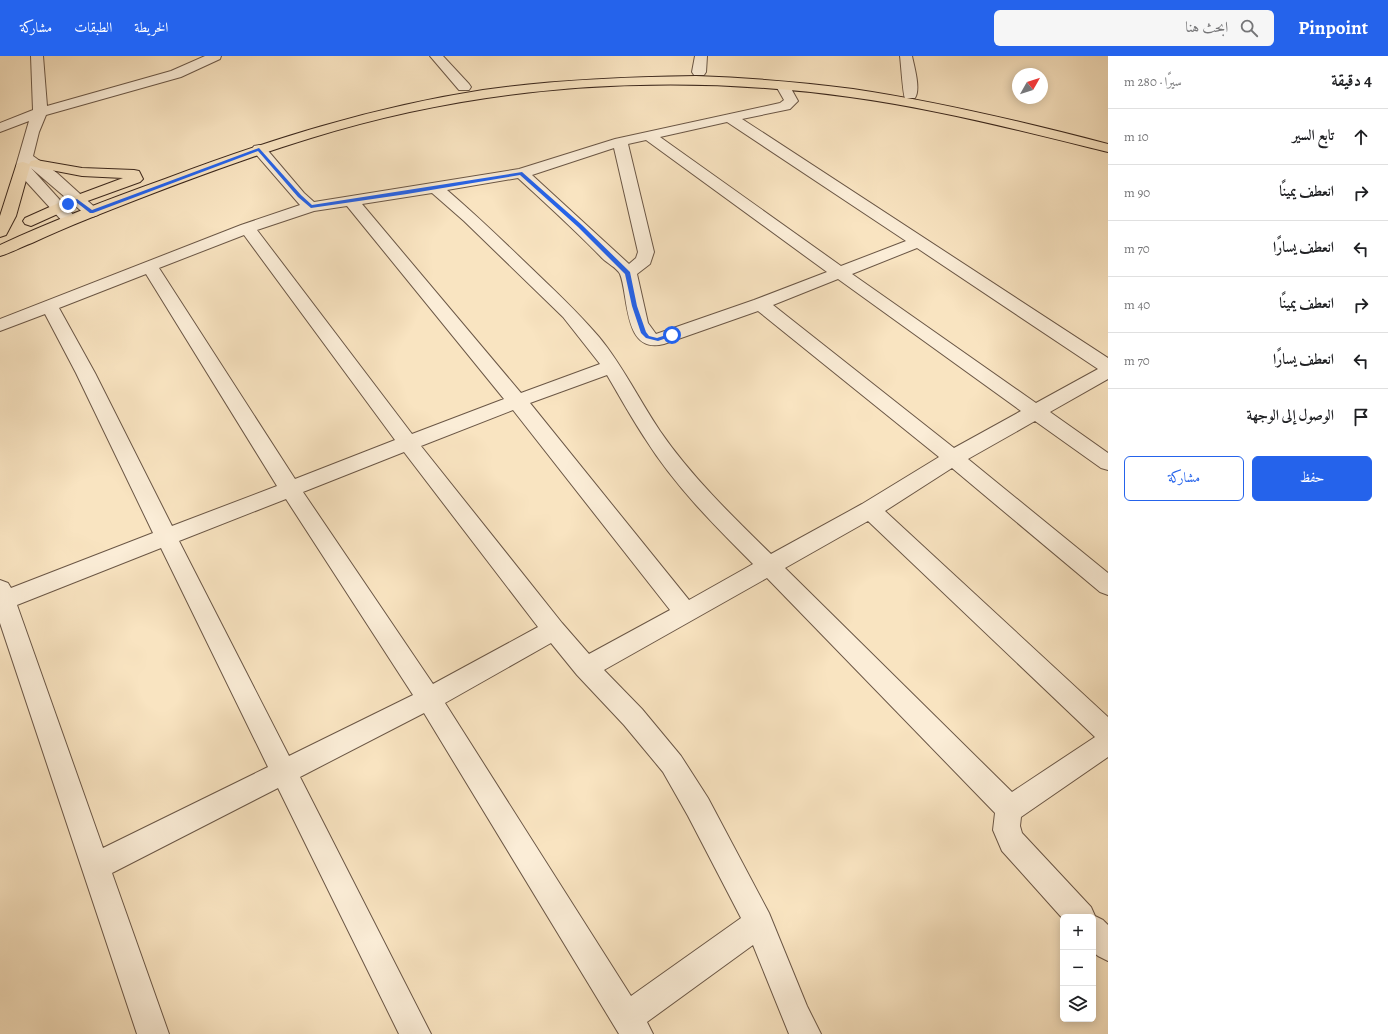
<!DOCTYPE html>
<html lang="ar">
<head>
<meta charset="utf-8">
<style>
  body { margin:0; font-family:Alegreya,Amiri,serif; background:#f6f6f6; color:#202124; direction:rtl }
  .controls { position:absolute; right:12px; bottom:12px; display:grid; overflow:hidden; border-radius:6px; box-shadow:0 2px 10px #0003 }
  .controls button { width:36px; height:36px; display:grid; place-items:center; padding:0; border:0; border-bottom:1px solid #e0e0e0; background:#fff; color:#202124; font:20px sans-serif }
  .compass { position:absolute; left:1012px; top:12px; width:36px; height:36px; border-radius:50%; background:#fff; box-shadow:0 2px 10px #0003; rotate:51deg }
  .stop { position:absolute; width:12px; height:12px; margin:-9px; border:3px solid #2563eb; border-radius:50%; background:#fff }
  .stop.end { background:#2563eb; border-color:#fff; box-shadow:0 1px 4px #0008 }
  .list { margin:0; padding:0; list-style:none }
  h2 { display:flex; justify-content:space-between; align-items:center; height:52px; margin:0; padding:0 16px; font-size:17px }
  h2 small { font-size:13px; font-weight:400; color:#757577 }
  .list li { display:grid; grid-template-columns:26px 1fr auto; gap:12px; align-items:center; box-sizing:border-box; height:56px; padding:0 16px; border-top:1px solid #e0e0e0 }
  .list b { display:block; font-size:15px; white-space:nowrap }
  .list em { font-size:13px; font-style:normal; color:#757577 }
  .actions { display:flex; gap:8px; padding:12px 16px }
  .actions a { flex:1; padding:9px 0; border:1px solid #2563eb; border-radius:6px; text-align:center; font-size:14px; color:#2563eb }
  .actions .main { background:#2563eb; color:#fff }
  .icon { flex:none; width:22px; height:22px; fill:none; stroke:currentColor; stroke-width:2; stroke-linecap:round; stroke-linejoin:round }
  .map { position:relative; flex:none; width:1108px; height:978px; overflow:hidden; direction:ltr }
  header { display:flex; align-items:center; gap:24px; box-sizing:border-box; height:56px; padding:0 20px; background:#2563eb; color:#fff }
  header strong { font-size:19px }
  nav { display:flex; gap:22px; margin-inline-start:auto; font-size:14px }
  .search { width:280px; height:36px; background:#f6f6f6; display:flex; align-items:center; gap:10px; box-sizing:border-box; padding:0 14px; border-radius:6px; color:#757577; font-size:15px }
  main { display:flex }
  aside { flex:1; background:#fff }
  .map>svg:first-child { display:block }
</style>
</head>
<body>
<header>
<strong>Pinpoint</strong>
<div class="search"><svg class="icon" aria-label="search" viewBox="0 0 24 24"><circle cx="10" cy="10" r="6"/><path d="M15 15l6 6"/></svg>ابحث هنا</div>
<nav><a>الخريطة</a><a>الطبقات</a><a>مشاركة</a></nav>
</header>
<main>
<aside>
<h2>4 دقيقة<small>سيرًا · 280 m</small></h2>
<ul class="list">
<li><svg class="icon" aria-label="ahead" viewBox="0 0 24 24"><path d="M12 20V5M6 11l6-6 6 6"/></svg><div><b>تابع السير</b></div><em>10 m</em></li>
<li><svg class="icon" aria-label="right" viewBox="0 0 24 24"><path d="M7 20v-9h11M14 6l5 5-5 5"/></svg><div><b>انعطف يمينًا</b></div><em>90 m</em></li>
<li><svg class="icon" aria-label="left" viewBox="0 0 24 24"><path d="M17 20v-9H6M10 6l-5 5 5 5"/></svg><div><b>انعطف يسارًا</b></div><em>70 m</em></li>
<li><svg class="icon" aria-label="right" viewBox="0 0 24 24"><path d="M7 20v-9h11M14 6l5 5-5 5"/></svg><div><b>انعطف يمينًا</b></div><em>40 m</em></li>
<li><svg class="icon" aria-label="left" viewBox="0 0 24 24"><path d="M17 20v-9H6M10 6l-5 5 5 5"/></svg><div><b>انعطف يسارًا</b></div><em>70 m</em></li>
<li><svg class="icon" aria-label="arrive" viewBox="0 0 24 24"><path d="M6 21V4h12l-3 4 3 4H6"/></svg><div><b>الوصول إلى الوجهة</b></div></li>
</ul>
<div class="actions"><a class="main">حفظ</a><a>مشاركة</a></div>
</aside>
<div class="map">
<svg width="1108" height="978" viewBox="0 0 1108 978">
  <rect width="100%" height="100%" fill="#f9e4c1"/>
  <filter id="stains"><feTurbulence type="fractalNoise" baseFrequency=".005" numOctaves="4"/><feColorMatrix values="0 0 0 0 .2 0 0 0 0 .09 0 0 0 0 .02 0 0 0 .5 -.17"/></filter>
  <radialGradient id="worn" r=".72"><stop offset=".6" stop-color="#630" stop-opacity="0"/><stop offset="1" stop-color="#630" stop-opacity=".3"/></radialGradient>
  <g fill="none" stroke-linecap="round" stroke-linejoin="round">
    <defs>
      <path id="minor" d="M31,0H43L47,50L171,15L205,0H221L220,3L181,21L46,59L39,76L33,100L57,117L100,156L98,159L92,161L86,159L31,112L78,164L76,167L70,169L64,167L22,121L16,110L29,65L0,76V67L33,54Z
        M430,0H443L469,28L471,31L469,34H459Z
        M695,0H707L706,16L704,19H694L692,16Z
        M900,0H912C914,10 921,33 915,42H905C903,39 901,7 900,0Z
        M783,26L788,27L798,45L790,53L742,63L1108,302V323L1050,356L1108,397V414L1101,412L1035,365L968,403L1108,517V539L1100,536L952,412L885,455L1108,661V701L1021,761L1020,770L1022,777L1091,851L1095,860L1103,864L1108,869V905L1098,900L1093,896V861H1063V863L1002,795L993,774L995,757L767,522L604,614L642,653L681,700L708,742L769,857L807,950L821,978H789L753,889L647,966L653,978H619L424,657L300,721L431,978H399L278,732L112,817L169,978H137L0,567V524L8,527L11,532L153,477L76,317L45,258L0,275V263L241,169L300,149L254,96L252,93L254,90L259,89L264,90L304,137L314,146L519,113L615,83L780,47L784,44L776,30L778,27ZM727,66L906,185L841,210L660,81ZM646,84L827,216L754,244L656,278L648,267L637,218L650,208L654,196L628,88ZM614,92L638,196L636,202L629,208L532,119ZM518,122C546,148 575,174 602,202C607,207 617,212 620,218C629,240 623,299 664,288L758,255L939,401L862,448L771,498C732,460 691,420 660,375C639,344 623,310 599,281C577,255 552,232 527,208C501,183 475,158 447,134ZM432,137L464,165L563,261L600,308L521,337L362,148ZM347,150L504,343L412,378L257,174L314,155ZM244,179L395,384L295,423L159,212ZM917,192L1098,313L1036,347L852,218ZM146,218L277,430L172,470L95,317L59,252ZM838,223L1021,355L954,392L773,249ZM607,319C620,341 632,363 646,384C675,430 715,470 753,508L689,544L530,347ZM513,354L670,554L589,598L562,567L421,390ZM404,396L538,571L433,628L303,436ZM286,443L413,639L289,700L179,485ZM868,465L1095,681L1012,736L785,512ZM161,492L268,711L103,792L17,549ZM551,587L577,619L624,669L663,716L688,760L741,862L631,940L445,647Z"/>
      <path id="major" d="M696,20C749,22 801,26 853,33C939,46 1024,66 1108,88V96C1023,75 937,53 850,41C670,16 485,28 311,82C236,105 163,133 90,162C70,170 51,178 32,187C21,191 11,197 0,200V189C54,164 109,143 165,123C268,84 373,51 483,34C553,24 625,21 696,20Z
        M36,104L82,112L134,114L139,115L143,123L140,126L82,147L31,170L25,168L23,165L25,162L72,141L123,122L82,120L30,110L16,160L6,179L0,181V160L16,110L18,107L23,106L29,108L31,105Z"/>
    </defs>
    <use href="#minor" stroke="#6b5746" stroke-width="2"/>
    <use href="#major" stroke="#3c281d" stroke-width="2"/>
    <use href="#minor" fill="#fbedd7" fill-rule="evenodd"/>
    <use href="#major" fill="#f9e4c1" fill-rule="evenodd"/>
  </g>
  <path fill="#2563eb" d="M259,92L301,139L312,149L522,116L582,169L630,216L637,250L646,276L649,280L657,282L672,277L675,279L658,285L646,282L641,277L632,250L625,218L578,171L520,119L407,138L311,152L298,141L258,95L93,157H90L76,146L68,150L65,148L77,143L92,154Z"/>
  <rect width="100%" height="100%" filter="url(#stains)"/>
  <rect width="100%" height="100%" fill="url(#worn)"/>
</svg>
<div class="controls">
<button>+</button>
<button>−</button>
<button><svg class="icon" aria-label="layers" viewBox="0 0 24 24"><path d="M12 4l9 5-9 5-9-5zM3 14l9 5 9-5"/></svg></button>
</div>
<svg class="compass" viewBox="-18 -18 36 36"><path d="M0-13l5 13h-10z" fill="#e53935"/><path d="M0 13l5-13h-10z" fill="#757577"/></svg>
<div class="stop" style="left:672px;top:279px"></div>
<div class="stop end" style="left:68px;top:148px"></div>
</div>
</main>
</body>
</html>
